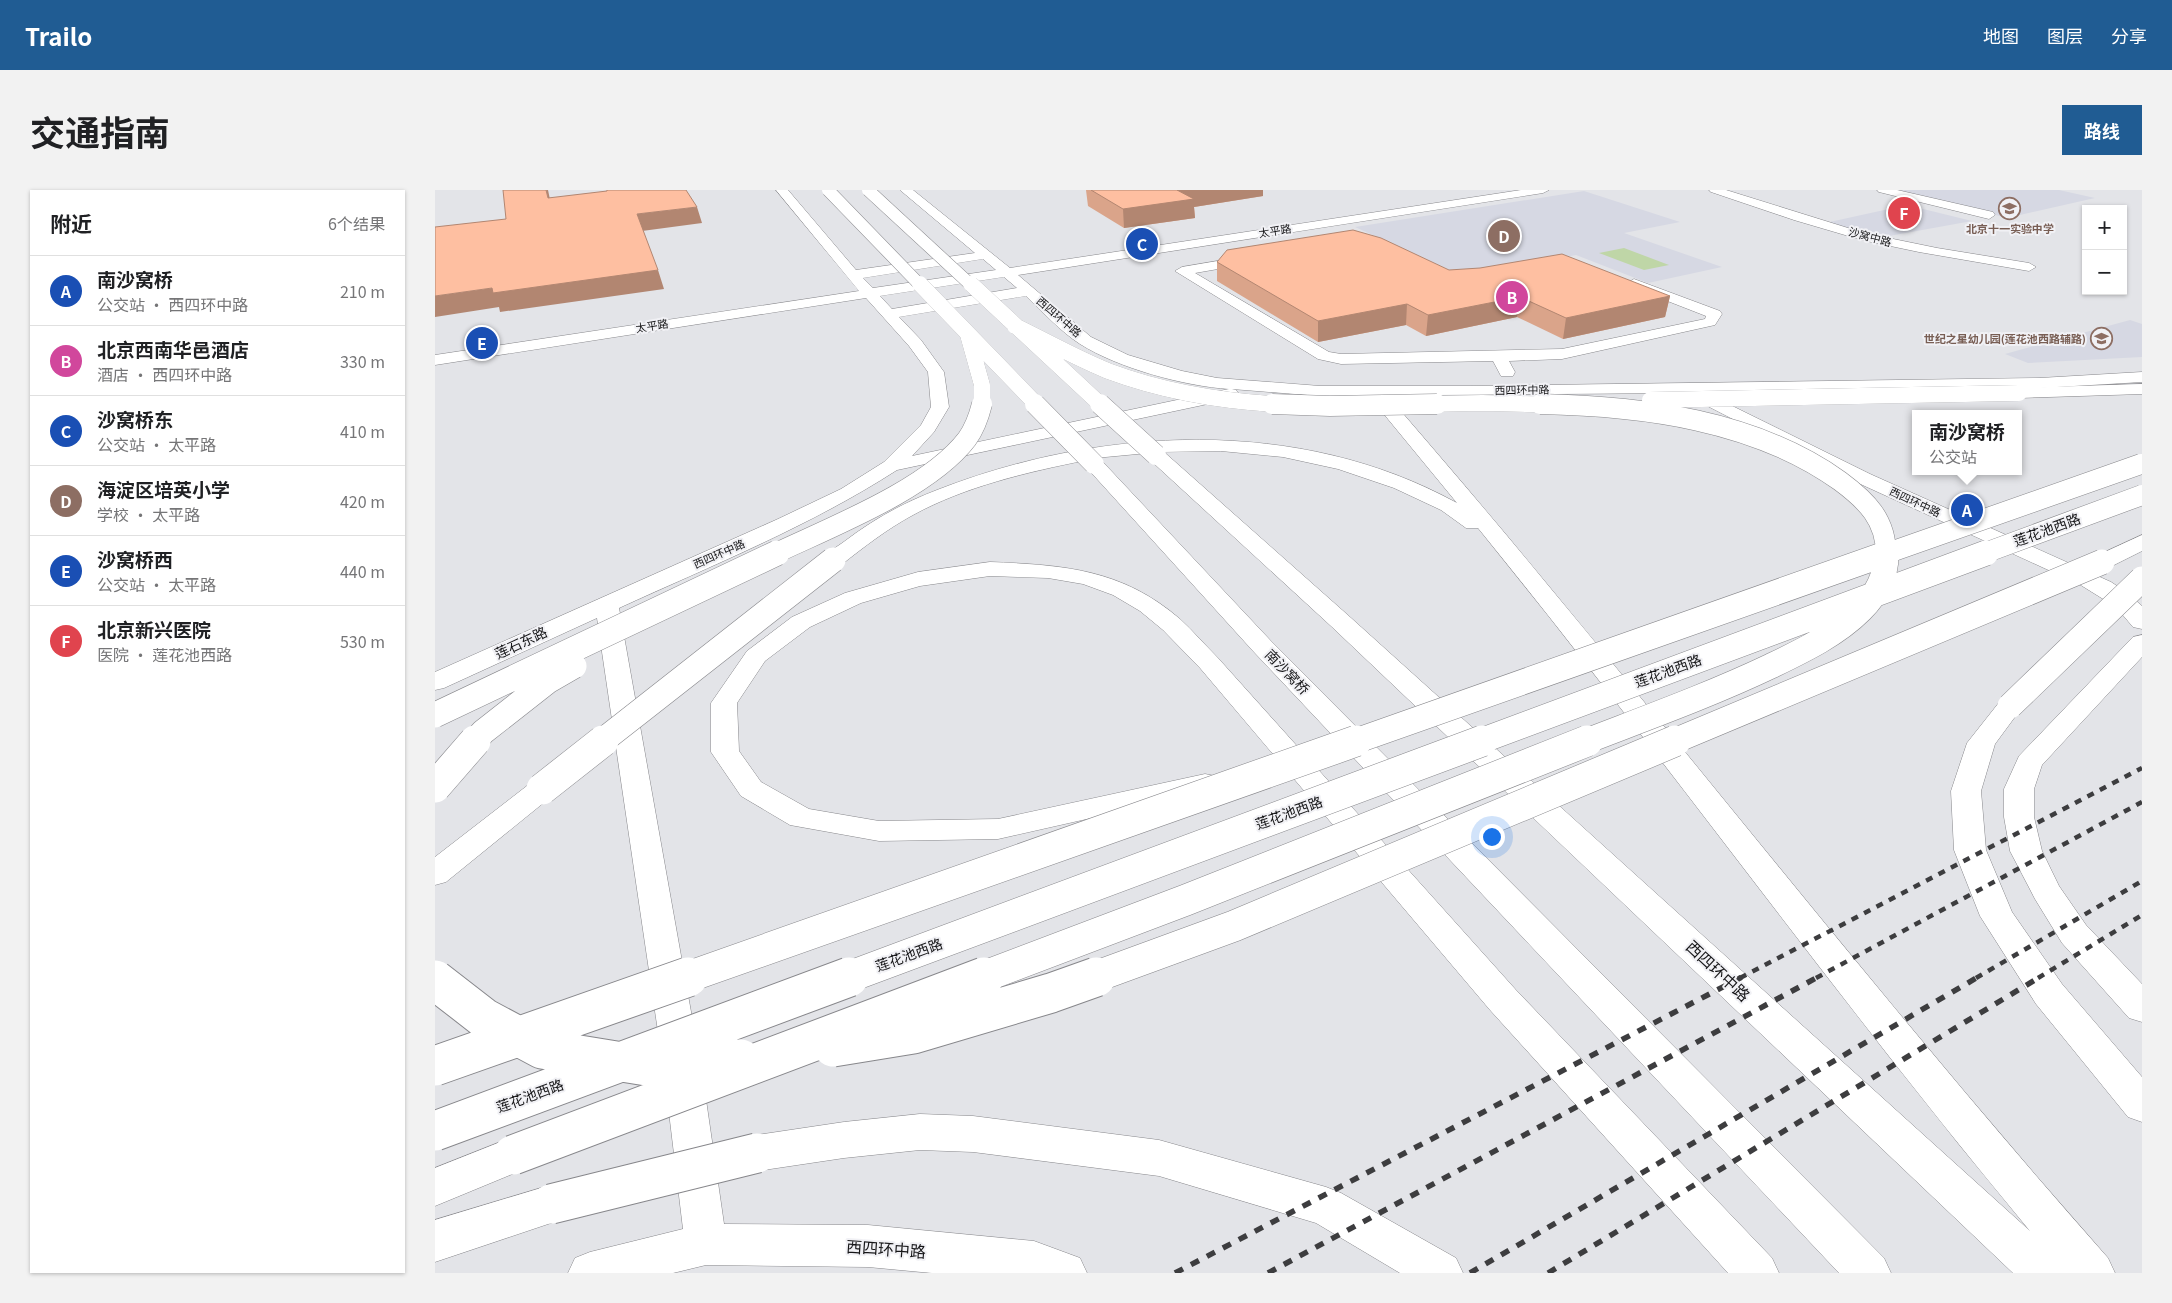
<!DOCTYPE html>
<html lang="zh">
<head>
<meta charset="utf-8">
<style>
  body { margin:0; font-family:Georgia,"Noto Sans SC",serif; background:#f2f2f2; color:#202124 }
  .controls { position:absolute; right:15px; top:15px; display:grid; overflow:hidden; border-radius:0px; box-shadow:0 1px 4px #0004 }
  .controls button { width:45px; height:45px; display:grid; place-items:center; padding:0; border:0; border-bottom:1px solid #e0e0e0; background:#fff; color:#202124; font:25px sans-serif }
  .you { position:absolute; left:1056px; top:646px; width:18px; height:18px; margin:-12px; border:4px solid #fff; border-radius:50%; background:#1a73e8; box-shadow:0 0 0 8px #1a73e833 }
  .badge { display:grid; place-items:center; width:32px; height:32px; border-radius:50%; background:#205c93; color:#fff; font-size:16px; font-weight:700 }
  .pin { position:absolute; translate:-50% -50%; border:2px solid #fff; box-shadow:0 1px 5px #0006 }
  .popup { position:absolute; left:1477px; top:220px; width:110px; height:65px; box-sizing:border-box; display:grid; place-content:center; border-radius:0px; background:#fff; filter:drop-shadow(0 1px 4px #0005); font-size:16px; white-space:nowrap; color:#757577 }
  .popup b { font-size:19px; color:#202124 }
  .popup::after { content:''; position:absolute; left:50%; top:100%; margin-left:-10px; border:10px solid transparent; border-top-color:#fff }
  .list { margin:0; padding:0; list-style:none }
  h2 { display:flex; justify-content:space-between; align-items:center; height:65px; margin:0; padding:0 20px; font-size:21px }
  h2 small { font-size:16px; font-weight:400; color:#757577 }
  .list li { display:grid; grid-template-columns:32px 1fr auto; gap:15px; align-items:center; box-sizing:border-box; height:70px; padding:0 20px; border-top:1px solid #e0e0e0 }
  .list b { display:block; font-size:19px; white-space:nowrap }
  .list p { margin:0; font-size:16px; white-space:nowrap; color:#757577 }
  .list em { font-size:16px; font-style:normal; color:#757577 }
  .map { position:relative; flex:none; width:1707px; height:1083px; overflow:hidden; border-radius:0px }
  header { display:flex; align-items:center; gap:30px; box-sizing:border-box; height:70px; padding:0 25px; background:#205c93; color:#fff }
  header strong { font-size:24px }
  nav { display:flex; gap:28px; margin-inline-start:auto; font-size:18px }
  .intro { display:flex; align-items:center; justify-content:space-between; box-sizing:border-box; height:120px; padding:0 30px }
  h1 { margin:0; font-size:35px }
  .button { padding:12px 22px; border-radius:0px; background:#205c93; color:#fff; font-size:18px; font-weight:700 }
  main { display:flex; gap:30px; padding:0 30px }
  aside { flex:1; background:#fff; border-radius:0px; box-shadow:0 1px 4px #0004 }
  .map>svg:first-child { display:block }
</style>
</head>
<body>
<header>
<strong>Trailo</strong>
<nav><a>地图</a><a>图层</a><a>分享</a></nav>
</header>
<div class="intro"><h1>交通指南</h1><a class="button">路线</a></div>
<main>
<aside>
<h2>附近<small>6个结果</small></h2>
<ul class="list">
<li><span class="badge" style="background:#1a4fb4">A</span><div><b>南沙窝桥</b><p>公交站 · 西四环中路</p></div><em>210 m</em></li>
<li><span class="badge" style="background:#d1479c">B</span><div><b>北京西南华邑酒店</b><p>酒店 · 西四环中路</p></div><em>330 m</em></li>
<li><span class="badge" style="background:#1a4fb4">C</span><div><b>沙窝桥东</b><p>公交站 · 太平路</p></div><em>410 m</em></li>
<li><span class="badge" style="background:#8d6e63">D</span><div><b>海淀区培英小学</b><p>学校 · 太平路</p></div><em>420 m</em></li>
<li><span class="badge" style="background:#1a4fb4">E</span><div><b>沙窝桥西</b><p>公交站 · 太平路</p></div><em>440 m</em></li>
<li><span class="badge" style="background:#e0444e">F</span><div><b>北京新兴医院</b><p>医院 · 莲花池西路</p></div><em>530 m</em></li>
</ul>
</aside>
<div class="map">
<svg width="1707" height="1083" viewBox="0 0 1707 1083">
  <rect width="100%" height="100%" fill="#e3e4e8"/>
  <path fill="#d6d8e3" d="M1463,0H1624L1660,8L1572,28Z
    M1149,1L1245,32L1189,43L1287,77L1213,93L1141,65L1028,86L920,37Z
    M1472,15L1537,31L1443,48L1390,33Z
    M1695,130L1707,134V167L1593,173L1570,164Z"/>
  <path fill="#bfd6a7" d="M1189,58L1234,75L1209,80L1164,63Z"/>
  <g fill="none" stroke-linecap="round" stroke-linejoin="round">
    <defs>
      <path id="minor" d="M341,0H353L421,80L540,63L465,0H478L575,78L1086,0H1114L1108,3L583,85L656,147L693,165L747,181L782,188L885,196H1035L1605,188L1707,182V192L1605,198L1271,203L1435,284L1676,392L1691,402L1707,416V439L1698,437L1681,417L1644,394L1421,292L1247,203L885,206L797,199L801,200L804,204L801,208L462,280C375,336 278,375 184,418L268,889L289,1034L433,1035L599,1051L645,1068L652,1083H497L433,1077L271,1075L238,1083H133L140,1068L155,1062L248,1039L230,889L162,428L9,498L0,500V482L343,329L406,299L449,272L486,235L496,217L493,182L474,156L431,108L0,175V165L424,101ZM548,69L561,80L438,98L428,88ZM569,87L582,98L457,119L445,106ZM591,106C607,121 626,142 645,154C683,178 749,196 794,199L477,266L499,242L514,217L509,182L486,150L464,127Z
        M1274,0H1291L1429,43L1502,58L1594,73L1601,77L1594,81L1484,62L1427,50L1359,30L1276,2Z
        M1442,0H1462L1558,22L1560,25L1554,29L1444,2Z
        M818,65L823,66L825,69L823,72L760,83L894,162L906,164L1127,159L1270,129L1271,126L1194,96L1192,93L1199,89L1285,121L1287,124L1280,135L1127,169L1074,171L1080,182L1078,186H1066L1058,171L906,174L883,169L740,81L747,77Z
        M1707,445V467L1607,575L1599,599V627L1607,661L1624,696L1651,735L1707,794V832L1694,828L1627,753L1600,709L1575,661L1569,627V599L1584,566L1698,447Z"/>
      <path id="highway" d="M1707,194V204L1584,208L1578,207L1575,203L1578,199L1584,198Z
        M940,197L946,198C1002,263 1058,328 1112,394C1299,619 1479,849 1673,1068L1680,1083H1578L897,437L714,269L711,265L713,263L660,268L666,270L836,451L1449,1068L1456,1083H1404L818,461L652,278L649,274L652,270C593,282 531,296 478,325C452,339 429,357 406,375L398,377L390,375L387,370C392,362 402,357 410,351C439,329 468,313 502,300C666,236 864,226 1022,313L934,206L931,202L934,198ZM786,261L848,267L903,279L959,298L1006,320L1031,338H1043C1231,569 1404,812 1595,1041L915,427L729,262Z
        M1707,345V361L1675,377L1667,379L1659,377L1656,372L1659,367Z
        M555,372C629,375 687,379 745,429C758,441 770,455 783,468L1081,800L1337,1068L1344,1083H1293L1055,820L765,478L728,440L705,421L678,405L648,394L613,388L555,386L485,396L426,413L375,437L330,471L302,513L304,561L326,592L374,619L444,631L563,629L770,584L780,586L785,593L780,600L563,649L444,651L355,635L306,606L276,562V513L312,461L357,427L410,403L483,382Z
        M1575,508L1584,510L1588,516L1560,554L1546,601L1551,660L1577,722L1627,794L1707,887V932L1693,927L1601,814L1545,726L1519,660L1516,601L1532,553L1566,510Z
        M107,589L117,592L122,599L117,606L11,692L0,695V667L97,592Z
        M485,924L538,926L724,950L891,997L906,1003L1021,1068L1028,1083H965L881,1033L724,986L538,962L485,960L409,968L322,981L308,976L302,963L308,950L322,945L409,932Z
        M78,947L92,952L98,965L92,978L0,1016V978Z
        M116,995L131,1000L137,1014L131,1028L0,1072V1030Z"/>
    </defs>
    <use href="#minor" stroke="#87878b" stroke-width="1"/>
    <use href="#highway" stroke="#87878b" stroke-width="1"/>
    <use href="#minor" fill="#fff" fill-rule="evenodd"/>
    <use href="#highway" fill="#fff" fill-rule="evenodd"/>
    <path stroke="#3d3d3f" stroke-width="4.5" stroke-dasharray="7 7" stroke-linecap="butt" d="M1305,788L1707,578
      M1381,788L1707,612
      M1541,788L1707,691
      M1603,788L1707,725"/>
    <path stroke="#3d3d3f" stroke-width="5.5" stroke-dasharray="9 9" stroke-linecap="butt" d="M740,1083L1307,787
      M833,1083L1383,787
      M1035,1083L1543,787
      M1113,1083L1605,787"/>
    <defs>
      <path id="highway-bridge-far5" d="M393,0L486,96
        M433,0L537,96"/>
      <path id="highway-bridge-far4" d="M485,94L602,215
        M536,94L666,215
        M580,136C611,151 641,168 673,181C732,203 798,213 860,215
        M533,145L547,195V215
        M1215,210L1584,203
        M943,215L1047,213L1134,215"/>
      <path id="highway-bridge-far3" d="M600,214L659,274
        M665,214L721,265
        M837,214L895,216L1002,214
        M1105,214C1207,216 1320,230 1405,291C1432,311 1451,330 1451,364
        M339,364C396,337 494,299 532,249C540,238 544,226 547,214
        M1450,364L1706,274
        M1547,364L1707,305"/>
      <path id="highway-bridge-far2" d="M1575,516L1707,389
        M0,525L342,363
        M39,552L48,542L113,491L139,476
        M166,552L398,370
        M918,552L1453,363
        M1043,552L1551,363
        M1149,552C1211,528 1275,505 1336,476C1367,461 1401,445 1426,420C1441,405 1452,385 1451,363
        M1237,552L1667,372"/>
      <path id="highway-bridge-far1" d="M0,597L40,551
        M107,599L168,551
        M250,788L921,551
        M411,788L1047,551
        M545,788L751,710L1152,551
        M657,788L799,736L1240,551"/>
      <path id="highway-bridge" d="M0,790L49,828L107,859L218,877L306,869
        M398,857L478,844L616,803L661,787
        M0,876L253,787
        M0,941L414,787
        M78,965L549,787
        M116,1014L322,963"/>
    </defs>
    <use href="#highway-bridge-far5" stroke="#87878b" stroke-width="13" stroke-linecap="butt"/>
    <use href="#highway-bridge-far4" stroke="#87878b" stroke-width="16" stroke-linecap="butt"/>
    <use href="#highway-bridge-far3" stroke="#87878b" stroke-width="21" stroke-linecap="butt"/>
    <use href="#highway-bridge-far2" stroke="#87878b" stroke-width="26" stroke-linecap="butt"/>
    <use href="#highway-bridge-far1" stroke="#87878b" stroke-width="32" stroke-linecap="butt"/>
    <use href="#highway-bridge" stroke="#87878b" stroke-width="41" stroke-linecap="butt"/>
    <use href="#highway-bridge-far5" stroke="#fff" stroke-width="12"/>
    <use href="#highway-bridge-far4" stroke="#fff" stroke-width="16"/>
    <use href="#highway-bridge-far3" stroke="#fff" stroke-width="20"/>
    <use href="#highway-bridge-far2" stroke="#fff" stroke-width="25"/>
    <use href="#highway-bridge-far1" stroke="#fff" stroke-width="31"/>
    <use href="#highway-bridge" stroke="#fff" stroke-width="39"/>
  </g>
  <path fill="#daa48a" d="M651,0H828V6L759,17L760,28L689,38L653,16Z
    M782,72L1014,80L1235,106L1230,127L1128,149L1082,127L991,146L971,135L883,152L782,91Z"/>
  <path fill="#b28671" d="M111,0H113L118,24L113,8Z
    M742,0H828V6L759,17L760,28L689,38L688,19Z
    M262,17L267,33L207,41L202,24Z
    M223,80L229,99L65,122L64,117L0,127V106L57,98Z
    M1235,106L1230,127L1128,149L1131,128Z
    M1085,107L1082,127L991,146L993,125Z
    M972,114L971,135L883,152V131Z"/>
  <path fill="#febfa1" stroke="#b28671" d="M68,0H111L113,8L172,1V0H251L262,17L202,24L223,80L58,103L57,98L0,106V37L71,29Z
    M656,0H744H742L759,9L688,19Z
    M918,40L946,48L1014,80L1045,78L1127,64L1235,106L1131,128L1085,107L993,125L972,114L883,131L782,72L792,60Z"/>
  <defs>
    <symbol id="school-ring" viewBox="-11 -11 22 22"><circle r="9.5" fill="#f1f1f5" stroke="#8d6e63" stroke-width="1.5"/><path d="M0-5L7-2L0 1L-7-2ZM-4 1L0 2.5L4 1V4Q0 6-4 4Z" fill="#8d6e63"/></symbol>
  </defs>
  <g fill-rule="evenodd">
    <use href="#school-ring" x="1562" y="6" width="25" height="25"/>
    <use href="#school-ring" x="1654" y="136" width="25" height="25"/>
  </g>
  <g text-anchor="middle" stroke-width="4" stroke-linejoin="round" paint-order="stroke">
    <g font-size="11" font-weight="bold" fill="#785e54" stroke="#f1f1f5">
      <text x="1575" y="43">北京十一实验中学</text>
      <text x="1651" y="153" text-anchor="end">世纪之星幼儿园(莲花池西路辅路)</text>
    </g>
    <g font-size="11" fill="#161618" stroke="#f1f1f5">
      <text transform="translate(840 41) rotate(-9)" y="4">太平路</text>
      <text transform="translate(1435 47) rotate(15)" y="4">沙窝中路</text>
      <text transform="translate(624 127) rotate(41)" y="4">西四环中路</text>
      <text transform="translate(217 136) rotate(-9)" y="4">太平路</text>
      <text transform="translate(1087 200) rotate(-1)" y="4">西四环中路</text>
      <text transform="translate(1480 312) rotate(25)" y="4">西四环中路</text>
      <text transform="translate(284 364) rotate(-24)" y="4">西四环中路</text>
    </g>
    <g font-size="14" fill="#161618" stroke="#f1f1f5">
      <text transform="translate(1612 340) rotate(-20)" y="5">莲花池西路</text>
      <text transform="translate(86 453) rotate(-25)" y="5">莲石东路</text>
      <text transform="translate(1233 481) rotate(-20)" y="5">莲花池西路</text>
      <text transform="translate(852 482) rotate(46)" y="5">南沙窝桥</text>
      <text transform="translate(854 623) rotate(-20)" y="5">莲花池西路</text>
      <text transform="translate(474 765) rotate(-20)" y="5">莲花池西路</text>
      <text transform="translate(95 906) rotate(-20)" y="5">莲花池西路</text>
    </g>
    <g font-size="16" fill="#161618" stroke="#f1f1f5">
      <text transform="translate(1283 781) rotate(43)" y="6">西四环中路</text>
      <text transform="translate(451 1059) rotate(4)" y="6">西四环中路</text>
    </g>
  </g>
</svg>
<div class="controls">
<button>+</button>
<button>−</button>
</div>
<div class="you"></div>
<div class="pin badge" style="left:1532px;top:320px;background:#1a4fb4">A</div>
<div class="popup"><b>南沙窝桥</b>公交站</div>
<div class="pin badge" style="left:1077px;top:107px;background:#d1479c">B</div>
<div class="pin badge" style="left:707px;top:54px;background:#1a4fb4">C</div>
<div class="pin badge" style="left:1069px;top:46px;background:#8d6e63">D</div>
<div class="pin badge" style="left:47px;top:153px;background:#1a4fb4">E</div>
<div class="pin badge" style="left:1469px;top:23px;background:#e0444e">F</div>
</div>
</main>
</body>
</html>
